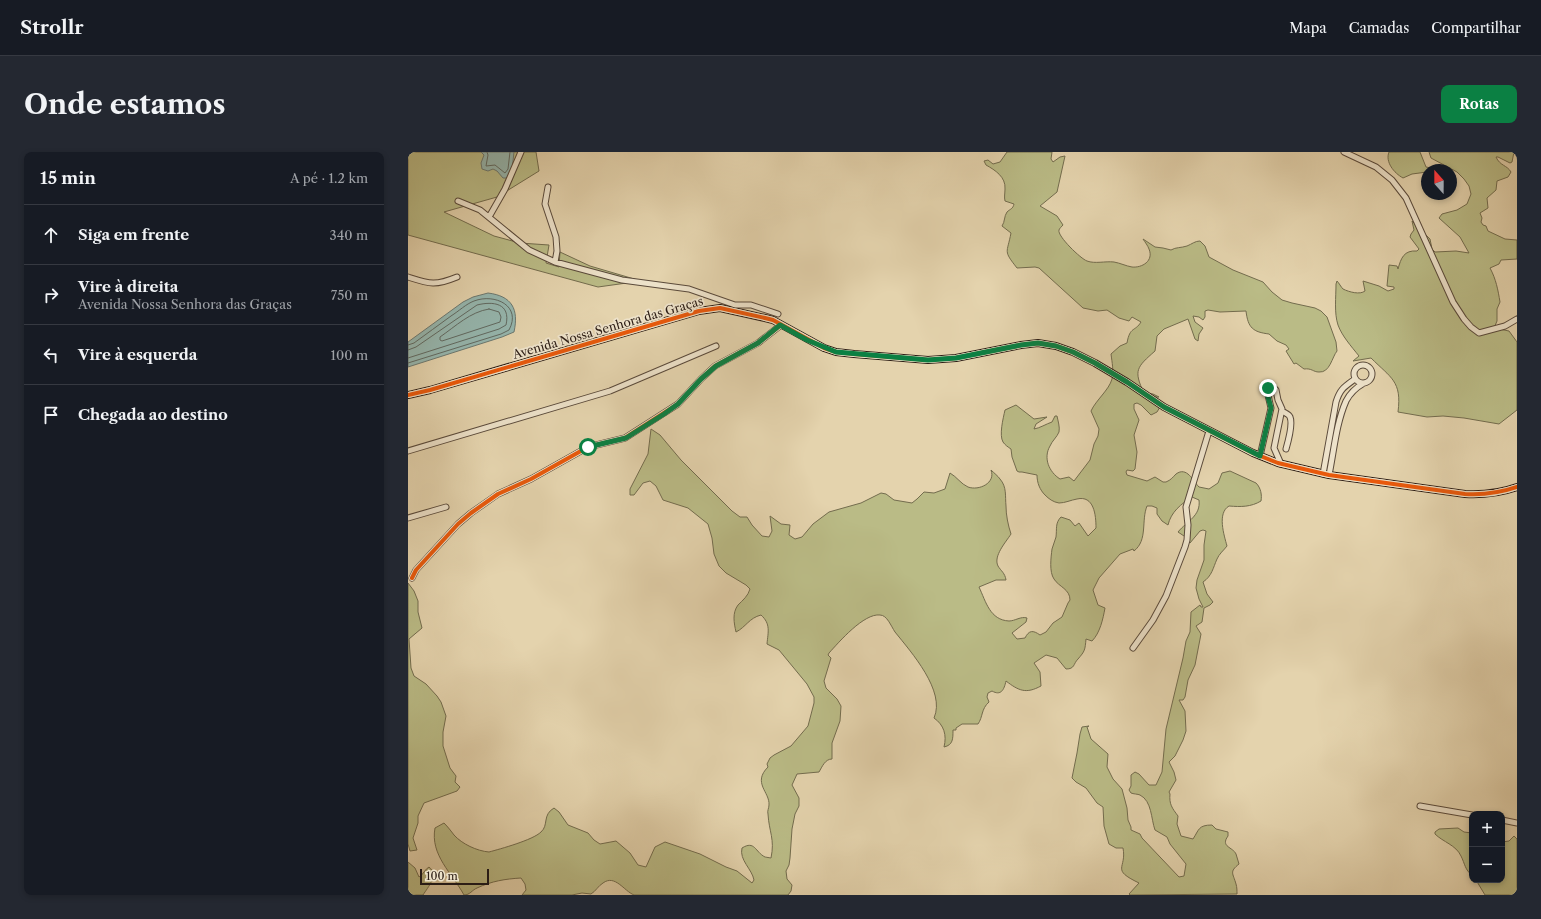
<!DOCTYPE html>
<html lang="pt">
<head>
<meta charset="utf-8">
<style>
  body { margin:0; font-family:"Libre Caslon Text",serif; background:#242831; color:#f1f3f6 }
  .controls { position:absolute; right:12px; bottom:12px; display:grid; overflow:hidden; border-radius:8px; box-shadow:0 2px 6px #0003 }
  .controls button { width:36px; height:36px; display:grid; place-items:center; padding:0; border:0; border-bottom:1px solid #363941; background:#171b24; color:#f1f3f6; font:20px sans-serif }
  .compass { position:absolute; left:1013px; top:12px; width:36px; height:36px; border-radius:50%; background:#171b24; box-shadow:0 2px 6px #0003; rotate:339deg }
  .scale { position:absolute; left:12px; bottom:10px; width:69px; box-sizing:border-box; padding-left:4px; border:2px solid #2c1d15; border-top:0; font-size:11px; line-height:14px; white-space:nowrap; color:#2c1d15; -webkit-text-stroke:3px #ede2ca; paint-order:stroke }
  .stop { position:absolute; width:12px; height:12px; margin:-9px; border:3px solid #0b8043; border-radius:50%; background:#fff }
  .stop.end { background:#0b8043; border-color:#fff; box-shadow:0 1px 4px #0008 }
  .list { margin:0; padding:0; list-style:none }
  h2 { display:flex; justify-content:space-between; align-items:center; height:52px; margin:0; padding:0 16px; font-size:17px }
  h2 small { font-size:13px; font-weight:400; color:#9ea1a6 }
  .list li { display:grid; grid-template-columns:26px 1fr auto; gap:12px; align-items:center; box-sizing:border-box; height:60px; padding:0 16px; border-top:1px solid #363941 }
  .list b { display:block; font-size:15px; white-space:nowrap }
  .list p { margin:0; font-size:13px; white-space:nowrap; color:#9ea1a6 }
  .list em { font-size:13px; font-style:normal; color:#9ea1a6 }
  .icon { flex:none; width:22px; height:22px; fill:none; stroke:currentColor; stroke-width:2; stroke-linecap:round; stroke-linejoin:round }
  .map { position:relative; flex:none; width:1109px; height:743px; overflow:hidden; border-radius:8px }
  header { display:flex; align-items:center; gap:24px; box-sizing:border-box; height:56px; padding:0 20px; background:#171b24; border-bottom:1px solid #363941 }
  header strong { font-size:19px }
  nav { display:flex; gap:22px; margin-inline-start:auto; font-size:14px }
  .intro { display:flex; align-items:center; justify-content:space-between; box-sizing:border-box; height:96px; padding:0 24px }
  h1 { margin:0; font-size:28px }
  .button { padding:10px 18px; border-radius:8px; background:#0b8043; color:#fff; font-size:14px; font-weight:700 }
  main { display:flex; gap:24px; padding:0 24px }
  aside { flex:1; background:#171b24; border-radius:8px; box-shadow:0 2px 6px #0003 }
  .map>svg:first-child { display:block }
</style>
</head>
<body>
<header>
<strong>Strollr</strong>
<nav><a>Mapa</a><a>Camadas</a><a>Compartilhar</a></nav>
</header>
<div class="intro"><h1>Onde estamos</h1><a class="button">Rotas</a></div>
<main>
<aside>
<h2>15 min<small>A pé · 1.2 km</small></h2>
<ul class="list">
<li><svg class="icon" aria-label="ahead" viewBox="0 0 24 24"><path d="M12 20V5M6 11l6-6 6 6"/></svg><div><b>Siga em frente</b></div><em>340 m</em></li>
<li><svg class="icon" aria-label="right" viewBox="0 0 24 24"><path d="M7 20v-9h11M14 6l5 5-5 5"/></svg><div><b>Vire à direita</b><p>Avenida Nossa Senhora das Graças</p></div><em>750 m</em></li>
<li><svg class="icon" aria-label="left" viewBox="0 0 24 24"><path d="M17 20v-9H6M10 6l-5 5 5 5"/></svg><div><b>Vire à esquerda</b></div><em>100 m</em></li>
<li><svg class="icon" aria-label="arrive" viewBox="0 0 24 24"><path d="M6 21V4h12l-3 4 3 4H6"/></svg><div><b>Chegada ao destino</b></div></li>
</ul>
</aside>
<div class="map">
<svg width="1109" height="743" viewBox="0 0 1109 743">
  <rect width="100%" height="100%" fill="#e4d3ad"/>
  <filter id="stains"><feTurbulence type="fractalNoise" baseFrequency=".005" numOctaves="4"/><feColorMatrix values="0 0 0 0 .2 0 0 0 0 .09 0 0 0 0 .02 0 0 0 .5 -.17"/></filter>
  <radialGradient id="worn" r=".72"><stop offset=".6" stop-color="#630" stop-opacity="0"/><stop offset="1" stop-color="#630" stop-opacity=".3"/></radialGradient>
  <path fill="#babb86" stroke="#736c4e" d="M0,0H128L131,19L89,45L36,60L86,84L112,91L141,93L138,111L151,115L152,100L182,114L233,129L190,135L0,83Z
    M599,0H644L643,7L645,10L652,5L657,4L649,40L632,54L649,64L655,73C654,74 651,77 651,78C649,84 673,107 679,109C687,112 697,109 706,110C712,111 718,114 724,115C734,116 746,109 741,97C740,94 737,90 735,87L747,95L755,96L763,98C768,95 773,96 779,94C784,92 787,89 792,89L797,94L801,105L825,118L855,130L864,140L874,148L884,151L907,156L913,159L919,165L928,190L929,199C924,205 922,221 911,220C905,220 904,216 896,217L888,211L886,212L878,199L881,197L878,193L869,189L861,182C845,180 840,176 838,159L812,160L800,158L797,159V165L795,168L791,165L785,164L787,170L795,176L791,182L790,189L787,187L780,167L756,177L749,184L747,199C729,215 725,218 736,241L745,242L751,245H746L752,255L749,260L743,263L733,253L729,251L726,252V257L731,268L726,283L729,300L727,317L725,319L719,318L718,320L719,323L739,329L747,325L755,330H758C763,328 765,325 768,322C779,314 785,329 791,335L801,337L810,331L814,321L822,319L848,331C853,336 854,343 853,349C843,355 833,355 821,354C809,361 816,383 819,394C816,398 811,402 809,407C805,416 804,424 795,430L799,442L805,450L802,453L796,456L794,470L788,474L793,482L787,513L780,528L777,545L775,548H771L777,559L778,579L775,588L767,604L761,610L766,620L768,628L761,640L762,642C761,652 764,656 770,664L769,672L773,684L785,687C791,678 790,673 804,673L808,677L820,680V684C812,695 825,695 828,702C829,705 830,709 831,712C821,720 825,721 828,732C829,735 829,739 829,742L722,743L721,742L731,731C702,717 719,717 715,696H708L701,692L696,674L695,655L689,651L678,636L668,630L664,626L669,601L672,582L674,575L681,574L679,575L683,587L700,602L699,615L705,627L714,637L719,656L720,668L723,675V678L732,682L734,686L771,725L776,724L778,712L762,692L759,685L747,678C743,667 744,649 732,643C730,642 725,642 723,641L721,638L723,634V623L727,620L731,622L741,633H748L754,620L758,577L775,506L778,489L782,480L783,460L792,453L793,455H795L791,447L788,436L789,428L796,408V393L798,379L795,378L792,379L782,391L779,386L770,380C779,369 793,364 791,348L784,345C773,352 763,360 760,373L754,369L749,362V356L744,354H739C733,369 740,388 726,399L725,397L712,402L691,426L685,438L690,453L697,456C695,467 692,481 684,489L678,487C677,498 677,499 670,507C665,512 667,517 658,517L649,506L638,503L626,511L632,520L633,534C618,542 611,539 598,529C596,538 593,544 584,539L580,541L579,545L581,550C573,557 575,565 570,572H554L548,576V578H545C545,587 545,593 536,595C539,583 536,573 526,566C538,539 503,500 487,480C483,474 479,463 472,463C456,461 431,490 421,501L420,503L423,506L416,529L418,536L429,547L433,554L432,569L424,591V607C417,607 414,615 411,620L389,622L384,633L391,646V654L387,662L384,677L382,706L381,713L378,719L379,727L384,733L383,739L380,743H226C216,739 207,722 195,731C190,734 188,739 183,742L174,741L164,743H114L118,738L117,732L113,726C97,727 84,729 69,736C64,738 62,743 56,743C44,721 22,703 27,676L36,671C40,675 43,679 46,683C54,692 69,699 81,700C92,697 125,688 133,680C141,673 134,663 146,656L151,660L160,673L180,681L186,688L192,692L208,689L222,701L230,713L238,715L247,695L257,690L292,702L318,715L329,719L344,731L346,728C344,717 331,708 334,696C347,688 347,700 357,705C357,705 363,706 363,706C367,687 361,680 360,662C359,659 361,656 361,653C362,640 344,631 360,615L359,612L362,606L366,603L383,594L400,574L406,551V545L399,532L371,498L359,492C360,480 363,472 353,463C341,466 338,475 328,480C326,471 324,461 330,453C335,448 340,444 342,437L338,433L318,421L311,414L306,402L304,386L300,372L280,356L255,348L248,334L242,329L235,331L226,343H222V337L240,302L243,277L252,283L273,308L324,359L332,365H339L344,373L354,384L361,385L364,379L362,364L373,372L382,373L381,383L387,387L394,385L405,372L421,360L453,351L473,341L478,342L486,348L504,351L509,347L516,340L526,341L537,337L542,321C549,325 553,332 560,335C571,339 588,331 583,318C586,321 590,324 592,327C599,335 597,344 598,354C598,363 600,373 603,382C598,390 585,404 590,414C593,419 597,421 598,428H588L571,435C578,450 582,468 601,469C607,469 613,464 619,466L618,470L604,481L609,487L617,486C621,478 625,478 632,483L638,480L645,471L654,465L660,451L662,448C662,437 651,435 646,427C641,420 643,405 644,397C645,393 647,389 648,385C649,377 647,371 653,365L662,368L667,374L671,371L680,384L688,376C688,363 686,343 669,347C663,348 657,351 651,351C645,350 641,347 637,343C632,338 629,331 629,323L614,320H611L609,319L604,305L603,297C600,295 597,293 595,290C591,283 595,267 597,258L608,253L626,267L639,265L628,272L626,277C632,276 638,272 644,270L647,264H649C650,269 652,275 651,280C649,285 644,289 642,294C635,306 641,320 652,327L661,325L666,329L682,308L686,292L690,284L691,277L683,259C688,248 701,238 704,227C706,220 704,210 703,202L712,194L719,191C722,174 727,180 733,170L724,165L721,169L711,166L699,158L690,159L675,156L631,116L627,115L609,116C595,98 599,102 603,81L594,74C597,70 596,64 599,60C602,57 605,57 606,52L597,49C596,45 597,41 597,37C598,25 587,18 578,13L576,9L580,8L585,12L592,10Z
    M981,0H1012L1018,15L1023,16L1022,18H1019V20L1004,22L995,26C986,21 977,10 981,0Z
    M1021,0H1106L1104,10L1102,11L1090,5H1088C1092,14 1099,13 1103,20L1100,25L1089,29L1088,38L1079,46L1080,56L1072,61L1074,66L1073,70L1075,73L1078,74L1080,79L1097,87L1109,88V107L1093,108L1091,112L1082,116C1088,127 1090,138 1092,150L1089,157V169L1086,176L1101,179L1109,190V258L1091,272L1056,266L1035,264L1019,265L990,260C994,229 983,226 963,206L945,209L951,204C943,194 934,184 930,173C926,161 928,145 928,132L929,129C931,131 933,135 935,137C941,140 952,143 957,139L955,129L971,134L980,139L986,137V135L979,134L981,113L989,114L990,117C993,106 996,98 1009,99L1011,97L1002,85L1003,82L1006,78L1004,69L1022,87L1024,97L1027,100L1048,99L1061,101L1052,85L1031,66L1034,62L1049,58L1059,52L1063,42L1061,34L1056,27L1049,20L1023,6Z
    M0,431L6,439L10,449V460L14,476L1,487L3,516L6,524L18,532L29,544L33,550L38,564L35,580V594L42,616L48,624L47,630L52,635L49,639L16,651L10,664V671L5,686L9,698L2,699L0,692Z
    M1050,676L1056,680L1064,681V723C1057,718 1057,712 1053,704C1048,693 1035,690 1027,682V680L1031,677Z
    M1106,684L1109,687V743H1077L1068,728H1094V690L1101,689Z
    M0,710L7,716L11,725C15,723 17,717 21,715C31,723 20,735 15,743H0Z"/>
  <path fill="#96b7af" stroke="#6c7971" d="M73,0H106L104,18L99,26H95L89,19L85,17L80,19L74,17L73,11L76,3Z
    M80,141C104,144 111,157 106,180L94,185L0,215V190L55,150L65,145Z"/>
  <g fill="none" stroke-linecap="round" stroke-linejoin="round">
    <path stroke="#616a62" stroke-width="1" d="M79,0L80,3L78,14L87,13L97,21L100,17L102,0
      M81,157L91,160L93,165L92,170L34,189L32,188V185C48,174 62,160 81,157Z
      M0,193L6,191C18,182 31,173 43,164C51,159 58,152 66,149C87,141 114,154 101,178L93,182L0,211
      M0,198L8,195L69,153C85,149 103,151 98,173L91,177L0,206"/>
    <defs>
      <path id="minor" d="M936,0L968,15L984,28L998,46L1045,150L1056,167L1063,175L1071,181L1097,174L1109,167
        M140,35L137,52L148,85L149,99L147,110
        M50,49L72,58L121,98L147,110L214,128L281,137L327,153H343L370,162
        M81,65L97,37L113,0
        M0,125C22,132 27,134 49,125
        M946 222a9 9 0 1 1 18 0a9 9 0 1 1-18 0Z
        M874,259C877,261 881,262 882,265C885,272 880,290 878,297
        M0,299L202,239L308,194
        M852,304L863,256L859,239L861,236L865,235L868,238L870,248L874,257L866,296L873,312
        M915,322L928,250C932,237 936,235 947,227
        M921,323C926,299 928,272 938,249C942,241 949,235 956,231
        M0,366L38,355
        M4,426L8,418L50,372L63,361L90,342L123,327L180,295L217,286L270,252L293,227L307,214L350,191L373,173
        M725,496L745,468L758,444L777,395L779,388L780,373L778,355L801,279
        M1012,654L1064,663
        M1094,668L1109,671"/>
      <path id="major" d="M0,243L22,238L291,159L312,156L357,166L365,168L416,196L428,200L446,202L520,208L548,206L613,193L630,191L648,194L665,200L687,211L719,230L756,255L845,301L870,311L921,323L1057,342C1076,343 1092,341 1109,335"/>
    </defs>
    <use href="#minor" stroke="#5a4a3b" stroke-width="7"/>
    <use href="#major" stroke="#2c1d15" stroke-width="8"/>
    <use href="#minor" stroke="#ede2ca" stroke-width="5"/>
    <use href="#major" stroke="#e4d3ad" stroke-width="6"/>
    <defs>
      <path id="cycleway" d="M0,243L22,238L291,159L312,156L357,166L365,168L416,196L428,200L446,202L520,208L548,206L613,193L630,191L648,194L665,200L687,211L719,230L756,255L845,301L870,311L921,323L1057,342C1076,343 1092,341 1109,335
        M4,426L8,418L50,372L63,361L90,342L123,327L180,295L217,286L270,252L293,227L307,214L350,191L373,173"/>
    </defs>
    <use href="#cycleway" stroke="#ede2ca" stroke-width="6"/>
    <use href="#cycleway" stroke="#e8590c" stroke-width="4"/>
  </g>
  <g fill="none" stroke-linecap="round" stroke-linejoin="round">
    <path stroke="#0b8043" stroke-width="5" d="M180,295L218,286L256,262L270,252L293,227L308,214L350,191L372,173L399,188L428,200L520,208L548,206L613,193L630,191L648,194L665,200L687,211L719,230L756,255L852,304L863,256L859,241L860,236"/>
  </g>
  <g text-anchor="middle" stroke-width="3.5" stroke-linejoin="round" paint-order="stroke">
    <g font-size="12" fill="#2c1d15" stroke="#ede2ca">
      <text transform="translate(200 176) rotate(-16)" y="4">Avenida Nossa Senhora das Graças</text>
    </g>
  </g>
  <rect width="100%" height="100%" filter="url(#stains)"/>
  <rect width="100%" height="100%" fill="url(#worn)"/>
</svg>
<div class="controls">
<button>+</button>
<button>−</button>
</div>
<svg class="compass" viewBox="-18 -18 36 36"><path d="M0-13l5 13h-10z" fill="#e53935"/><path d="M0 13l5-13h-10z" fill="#9ea1a6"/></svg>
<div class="scale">100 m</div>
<div class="stop" style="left:180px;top:295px"></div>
<div class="stop end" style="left:860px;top:236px"></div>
</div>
</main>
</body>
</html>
